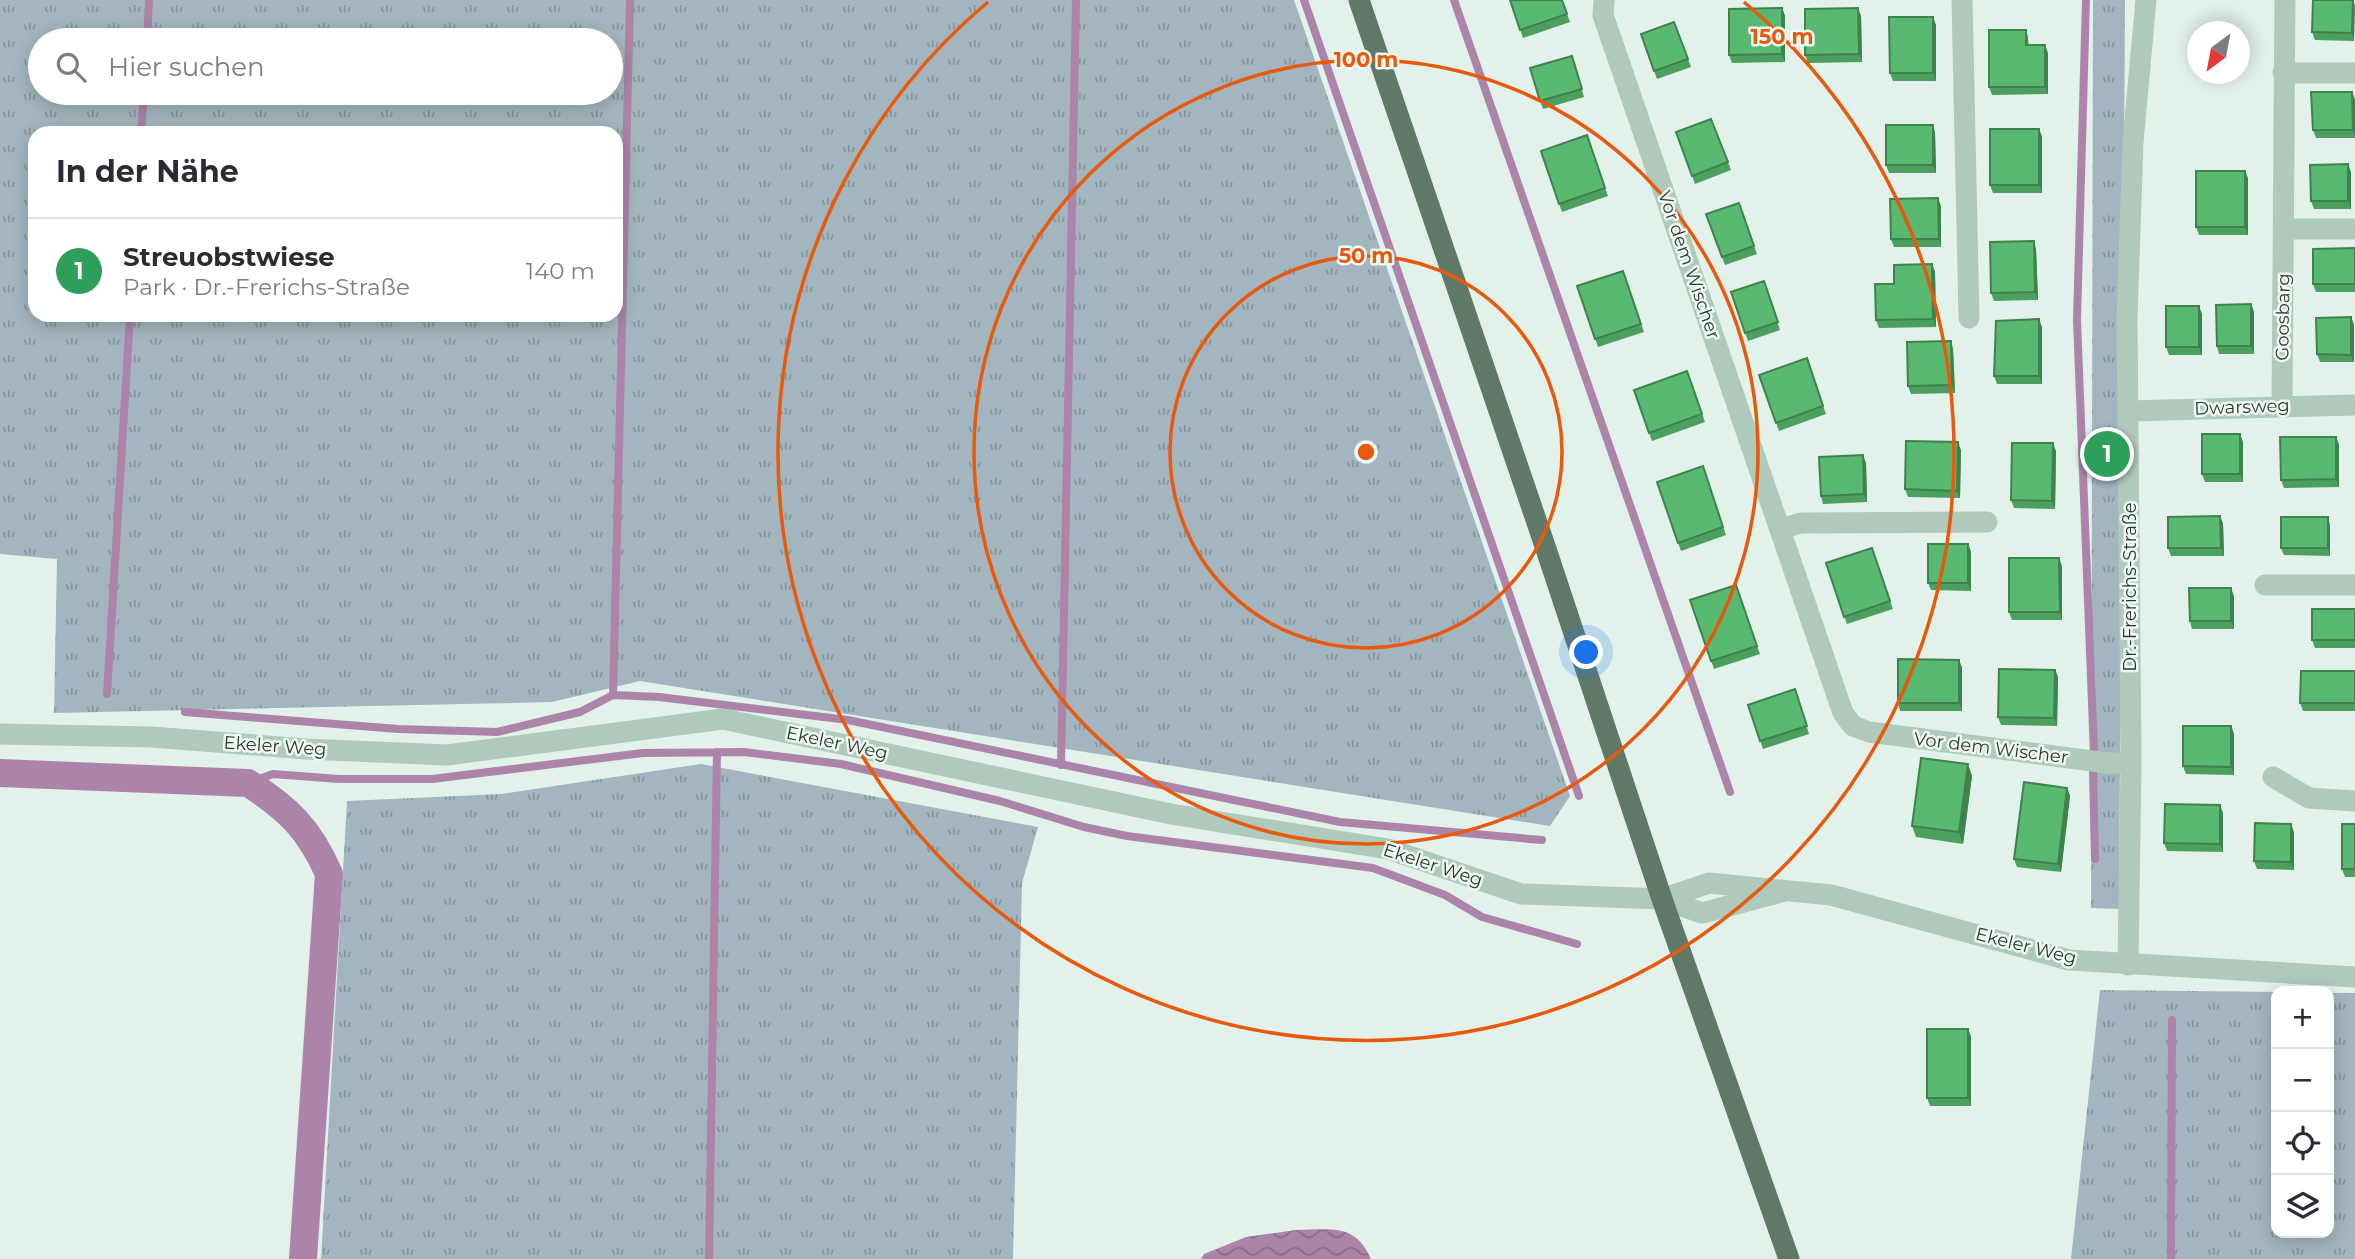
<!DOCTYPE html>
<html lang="de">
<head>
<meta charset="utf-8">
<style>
  body { margin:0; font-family:Montserrat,sans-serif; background:#f2f2f3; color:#2b2b33 }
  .controls { position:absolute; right:21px; bottom:21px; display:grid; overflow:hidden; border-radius:14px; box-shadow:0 4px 18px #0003 }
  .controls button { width:63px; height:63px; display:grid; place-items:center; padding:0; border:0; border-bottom:2px solid #e1e1e2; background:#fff; color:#2b2b33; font:35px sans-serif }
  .compass { position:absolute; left:2187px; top:21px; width:63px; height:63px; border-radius:50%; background:#fff; box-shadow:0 4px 18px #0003; rotate:212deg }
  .you { position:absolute; left:1587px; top:653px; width:24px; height:24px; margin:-18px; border:5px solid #fff; border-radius:50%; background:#1a73e8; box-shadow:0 0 0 10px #1a73e833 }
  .badge { display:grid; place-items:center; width:46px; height:46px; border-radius:50%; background:#db2777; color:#fff; font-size:23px; font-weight:700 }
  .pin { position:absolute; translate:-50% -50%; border:4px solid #fff; box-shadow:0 2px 7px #0006 }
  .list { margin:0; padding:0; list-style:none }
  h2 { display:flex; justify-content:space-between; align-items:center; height:91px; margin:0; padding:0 28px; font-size:30px }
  h2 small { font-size:23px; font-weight:400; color:#7c7c81 }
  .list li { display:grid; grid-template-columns:46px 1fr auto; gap:21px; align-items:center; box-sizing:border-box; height:105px; padding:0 28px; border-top:2px solid #e1e1e2 }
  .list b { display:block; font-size:26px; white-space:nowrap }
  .list p { margin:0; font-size:23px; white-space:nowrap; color:#7c7c81 }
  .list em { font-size:23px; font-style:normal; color:#7c7c81 }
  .icon { flex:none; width:38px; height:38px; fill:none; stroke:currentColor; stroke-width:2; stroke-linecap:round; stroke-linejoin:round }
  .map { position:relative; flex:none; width:2355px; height:1259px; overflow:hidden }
  .search { position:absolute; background:#fff; box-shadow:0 4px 18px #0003; left:28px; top:28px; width:595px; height:77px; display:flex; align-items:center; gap:18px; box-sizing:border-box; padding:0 24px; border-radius:38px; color:#7c7c81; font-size:26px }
  .panel { position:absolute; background:#fff; box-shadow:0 4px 18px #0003; left:28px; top:126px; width:595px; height:196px; border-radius:21px }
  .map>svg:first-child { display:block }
</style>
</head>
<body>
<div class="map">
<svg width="2355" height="1259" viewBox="0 0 2355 1259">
  <defs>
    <pattern id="grass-tufts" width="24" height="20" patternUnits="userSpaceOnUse" patternTransform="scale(1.75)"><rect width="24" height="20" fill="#a3b6bf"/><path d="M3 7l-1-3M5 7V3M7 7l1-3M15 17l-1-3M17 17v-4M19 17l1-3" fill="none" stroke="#85959c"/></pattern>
    <pattern id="water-waves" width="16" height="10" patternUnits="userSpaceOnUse" patternTransform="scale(1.75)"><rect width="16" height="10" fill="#ac84aa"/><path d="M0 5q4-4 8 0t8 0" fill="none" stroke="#8c6d8b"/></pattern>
  </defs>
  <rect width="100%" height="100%" fill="#e2f1ea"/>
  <path fill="url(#grass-tufts)" fill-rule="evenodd" d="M0,0H1294L1570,796L1550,826L640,681L552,702L54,713L57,559L0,554ZM611,40V93H40V40ZM35,133H616V315H35Z
    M2093,0H2125L2119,909L2091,908Z
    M701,764L1038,827L1022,883L1013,1259H321L347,801L502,794Z
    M2100,990L2276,992V1233H2329V993H2355V1259H2071Z"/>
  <path fill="url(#water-waves)" d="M1296,1230C1330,1230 1355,1222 1371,1259H1201L1204,1254L1246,1237Z"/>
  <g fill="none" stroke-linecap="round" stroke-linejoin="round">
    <path stroke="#ac84aa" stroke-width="8" d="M1304,0L1579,796
      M1454,0L1730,792
      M2086,0L2077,320L2094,754
      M147,40L149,0
      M141,133L144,93
      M107,694L130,315
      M613,695L630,0
      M185,712L398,729L497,732L580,712L613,695L659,697L848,720L1340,822L1542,840
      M1061,765L1076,0
      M2093,771L2095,859
      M248,783L273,774L339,779H432L643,753L744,752L841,764L1000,801L1084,827L1127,836L1373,868L1445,895L1482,917L1577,944
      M709,1259L717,752
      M2171,1259L2172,1020"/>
    <path stroke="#ac84aa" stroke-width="28" d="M0,773L248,783C288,808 310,830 329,874L303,1259"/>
    <path stroke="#afc9bb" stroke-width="21" d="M1604,0L1603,15L1843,713L1853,726L1869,732L2108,763H2131
      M1962,0L1969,318
      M2283,73H2355
      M2284,229H2355
      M2282,406L2285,0
      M2129,411L2355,405
      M1781,529L1801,523L1987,522
      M2265,585H2355
      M0,734L152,737L306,749L447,755L723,719L1171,814L1388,849L1521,894L1662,899L1702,913L1785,891
      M2273,777L2309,798L2355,801
      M1662,899L1709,883L1831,895L2069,960L2355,977
      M2128,965L2131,763L2127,319L2133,142L2146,0"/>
    <path stroke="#5f7868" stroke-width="21" d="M1359,0L1546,549L1662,899L1789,1259"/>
  </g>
  <path fill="#4d9f60" d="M1510,0H1562L1570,22L1523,38Z
    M2353,0L2354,41L2315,40L2312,32Z
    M1782,8L1785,16V62L1732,63L1729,55Z
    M1861,16L1862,62L1808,63L1805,55Z
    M1674,22L1691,67L1657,79L1641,34Z
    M1936,25V81H1893L1890,73Z
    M2026,30L2028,38V45L2048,53V94L1992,95L1989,87Z
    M1574,64L1584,97L1543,109L1530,68Z
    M2352,92L2355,100V138H2316L2313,130Z
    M1711,119L1731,170L1695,184L1676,132Z
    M1933,125L1935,133L1936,173H1889L1886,165Z
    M2039,129L2042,137V193H1993L1990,185Z
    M1587,135L1608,196L1562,212L1541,151Z
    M2351,172V209H2314L2311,201Z
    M2248,178V235H2199L2196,227Z
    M1739,203L1757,254L1725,265L1706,214Z
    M1941,206V247H1894L1891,239Z
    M2355,248V292H2316L2313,284Z
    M2036,249L2038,300L1994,301L1991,293Z
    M1932,264L1935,272L1936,327L1879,328L1876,320L1894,284Z
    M1623,271L1644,332L1598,347L1577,286Z
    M1764,281L1780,330L1748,341L1731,292Z
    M2251,304L2254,312V354H2219L2217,346Z
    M2202,314V355H2169L2166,347Z
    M2351,317L2354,325V362H2320L2317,354Z
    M2042,327V384H1997L1994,376Z
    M1953,349L1955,393L1911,394L1908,386Z
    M1807,358L1826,414L1779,431L1759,375Z
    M1687,371L1705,422L1652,441L1634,390Z
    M2336,437L2339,445V487L2284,488L2281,480Z
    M2243,442V482H2205L2202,474Z
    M1961,450L1960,498L1908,497L1905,489Z
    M2056,451L2055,509L2014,508L2011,500Z
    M1866,463L1867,502L1823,504L1821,496Z
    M1703,466L1726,535L1681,551L1657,482Z
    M2220,516L2223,524L2224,556H2171L2168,548Z
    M2330,525V556L2284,555L2281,548Z
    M1968,544L1971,552V591L1931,590L1928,583Z
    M1872,548L1893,609L1847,624L1826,563Z
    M2062,566V620H2012L2009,612Z
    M1736,585L1760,654L1714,669L1690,600Z
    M2234,596V629H2192L2190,621Z
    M2355,609V648H2315L2312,640Z
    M1959,660L1962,668V711H1900L1898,703Z
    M2055,670L2058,677L2057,726L2001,725L1998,717Z
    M2355,671V711H2303L2300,703Z
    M1795,689L1809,734L1763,749L1748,705Z
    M2231,726L2234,734V775L2186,774L2183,766Z
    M1972,776L1963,844L1916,837L1912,826Z
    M2067,788L2070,796L2061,872L2017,867L2014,859Z
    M2223,813V852L2167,851L2164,843Z
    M2355,824V877H2345L2342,869Z
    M2294,832V870L2257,869L2254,861Z
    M1968,1029L1971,1037V1106H1930L1927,1098Z"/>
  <path fill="#3e824e" d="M2353,0L2355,6L2354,41L2352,33Z
    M1782,8L1785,16V62L1782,54Z
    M1858,8L1861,16L1862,62L1859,54Z
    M1933,17L1936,25V81L1933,73Z
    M2026,30L2028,38L2029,53L2026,45Z
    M2045,45L2048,53V94L2045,87Z
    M2352,92L2355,100V136L2353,130Z
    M1933,125L1935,133L1936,173L1933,165Z
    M2039,129L2042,137V193L2039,185Z
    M2348,164L2351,172V209L2348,201Z
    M2245,171L2248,178V235L2245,227Z
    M1938,198L1941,206V247L1939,239Z
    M2034,241L2036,249L2038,300L2035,292Z
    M1932,264L1935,272L1936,327L1933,319Z
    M2251,304L2254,312V354L2251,346Z
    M2199,306L2202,314V355L2199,347Z
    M2351,317L2354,325V362L2351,355Z
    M2039,319L2042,327V384L2039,376Z
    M1951,341L1953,349L1955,393L1952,385Z
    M2240,434L2243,442V482L2240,474Z
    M2336,437L2339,445V487L2336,479Z
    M1958,442L1961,450L1960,498L1957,491Z
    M2053,443L2056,451L2055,509L2052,501Z
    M1863,455L1866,463L1867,502L1864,494Z
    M2220,516L2223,524L2224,556L2221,548Z
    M2328,517L2330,525V556L2328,548Z
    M1968,544L1971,552V591L1968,583Z
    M2059,558L2062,566V620L2060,612Z
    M2231,588L2234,596V629L2231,621Z
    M1959,660L1962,668V711L1959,703Z
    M2055,670L2058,677L2057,726L2054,718Z
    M2231,726L2234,734V775L2231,767Z
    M1968,764L1972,776L1963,844L1959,832Z
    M2067,788L2070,796L2061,872L2058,864Z
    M2220,805L2223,813V852L2220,844Z
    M2291,824L2294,832V870L2291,862Z
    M1968,1029L1971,1037V1106L1968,1098Z"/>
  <path fill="#59b970" stroke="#3e824e" stroke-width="2" d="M1510,0H1562L1567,14L1520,30Z
    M2313,0H2353L2352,33L2312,32Z
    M1782,8V54L1729,55V9Z
    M1858,8L1859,54L1805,55V9Z
    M1889,17H1933V73H1890Z
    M1674,22L1688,59L1654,71L1641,34Z
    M1989,30H2026V45H2045V87H1989Z
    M1572,56L1582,89L1540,101L1530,68Z
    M2311,92H2352L2353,130H2313Z
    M1711,119L1728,162L1692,176L1676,132Z
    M1886,125H1933V165H1886Z
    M1990,129H2039V185H1990Z
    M1587,135L1605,188L1559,204L1541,151Z
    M2348,164V201H2311L2310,165Z
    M2196,171H2245V227H2196Z
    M1938,198L1939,239H1891L1890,199Z
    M1739,203L1754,246L1722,257L1706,214Z
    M2034,241L2035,292L1991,293L1990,242Z
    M2355,248V284H2313V249Z
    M1932,264L1933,319L1876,320L1875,284H1894V265Z
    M1623,271L1641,324L1595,339L1577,286Z
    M1764,281L1778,322L1745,333L1731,292Z
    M2251,304V346H2217L2216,305Z
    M2166,306H2199V347H2166Z
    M2351,317V355L2317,354L2316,318Z
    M2039,319V376H1994L1996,321Z
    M1951,341L1952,385L1908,386L1907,342Z
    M1807,358L1823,406L1776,423L1759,375Z
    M1687,371L1702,414L1649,433L1634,390Z
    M2202,434H2240V474H2202Z
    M2280,437H2336V479L2281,480Z
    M1906,441L1958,442L1957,491L1905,489Z
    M2012,443H2053L2052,501L2011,500Z
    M1863,455L1864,494L1821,496L1819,457Z
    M1703,466L1723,527L1678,543L1657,482Z
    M2220,516L2221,548H2168V517Z
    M2281,517H2328V548H2281Z
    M1928,544H1968V583H1928Z
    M1872,548L1890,601L1844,617L1826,563Z
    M2009,558H2059L2060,612H2009Z
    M1736,585L1757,646L1711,661L1690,600Z
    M2189,588H2231V621H2190Z
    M2312,609H2355V640H2312Z
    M1898,659L1959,660V703H1898Z
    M1999,669L2055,670L2054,718L1998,717Z
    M2301,671H2355V703H2300Z
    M1795,689L1807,726L1760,741L1748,705Z
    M2183,726H2231V767L2183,766Z
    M1921,758L1968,764L1959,832L1912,826Z
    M2024,782L2067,788L2058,864L2014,859Z
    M2165,804L2220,805V844L2164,843Z
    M2255,823L2291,824V862L2254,861Z
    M2342,824H2355V869H2342Z
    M1927,1029H1968V1098H1927Z"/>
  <g fill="none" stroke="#e8590c" stroke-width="3.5">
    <circle cx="1366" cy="452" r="196"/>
    <circle cx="1366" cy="452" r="392"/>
    <path d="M1744 2A588 588 0 1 1 988 2"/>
  </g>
  <g text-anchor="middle" stroke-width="5" stroke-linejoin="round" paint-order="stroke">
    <g font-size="18" fill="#2c3830" stroke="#eff9f4">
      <text transform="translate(1689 265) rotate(71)" y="6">Vor dem Wischer</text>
      <text transform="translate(2283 317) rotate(-89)" y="6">Goosbarg</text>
      <text transform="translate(2242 407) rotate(-2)" y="6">Dwarsweg</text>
      <text transform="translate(2130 587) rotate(-90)" y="6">Dr.-Frerichs-Straße</text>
      <text transform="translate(837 743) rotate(12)" y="6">Ekeler Weg</text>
      <text transform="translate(275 746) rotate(4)" y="6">Ekeler Weg</text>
      <text transform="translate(1991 748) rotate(7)" y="6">Vor dem Wischer</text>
      <text transform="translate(1433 865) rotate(18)" y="6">Ekeler Weg</text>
      <text transform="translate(2026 946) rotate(14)" y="6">Ekeler Weg</text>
    </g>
  </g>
  <circle cx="1366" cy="452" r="10" fill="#e8590c" stroke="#eff9f4" stroke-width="3.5"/>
  <g font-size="21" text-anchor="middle" font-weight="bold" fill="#e8590c" stroke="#eff9f4" stroke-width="5" stroke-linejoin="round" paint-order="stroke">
    <text x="1782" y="44">150 m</text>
    <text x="1366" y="67">100 m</text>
    <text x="1366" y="263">50 m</text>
  </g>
</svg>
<div class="controls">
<button>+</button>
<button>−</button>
<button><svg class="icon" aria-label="locate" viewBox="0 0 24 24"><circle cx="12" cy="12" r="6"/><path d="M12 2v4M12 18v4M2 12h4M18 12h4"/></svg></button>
<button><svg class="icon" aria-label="layers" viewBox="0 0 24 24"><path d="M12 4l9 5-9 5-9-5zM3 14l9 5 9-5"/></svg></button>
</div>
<svg class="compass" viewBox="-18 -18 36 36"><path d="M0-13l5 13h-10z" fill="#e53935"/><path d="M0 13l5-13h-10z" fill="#7c7c81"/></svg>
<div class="you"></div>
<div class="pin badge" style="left:2107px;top:454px;background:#2e9e5b">1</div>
<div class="search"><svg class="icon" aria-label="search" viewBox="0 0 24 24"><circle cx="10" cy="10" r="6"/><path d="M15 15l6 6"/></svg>Hier suchen</div>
<section class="panel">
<h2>In der Nähe<small></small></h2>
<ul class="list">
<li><span class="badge" style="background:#2e9e5b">1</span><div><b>Streuobstwiese</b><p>Park · Dr.-Frerichs-Straße</p></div><em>140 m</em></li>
</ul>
</section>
</div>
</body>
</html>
